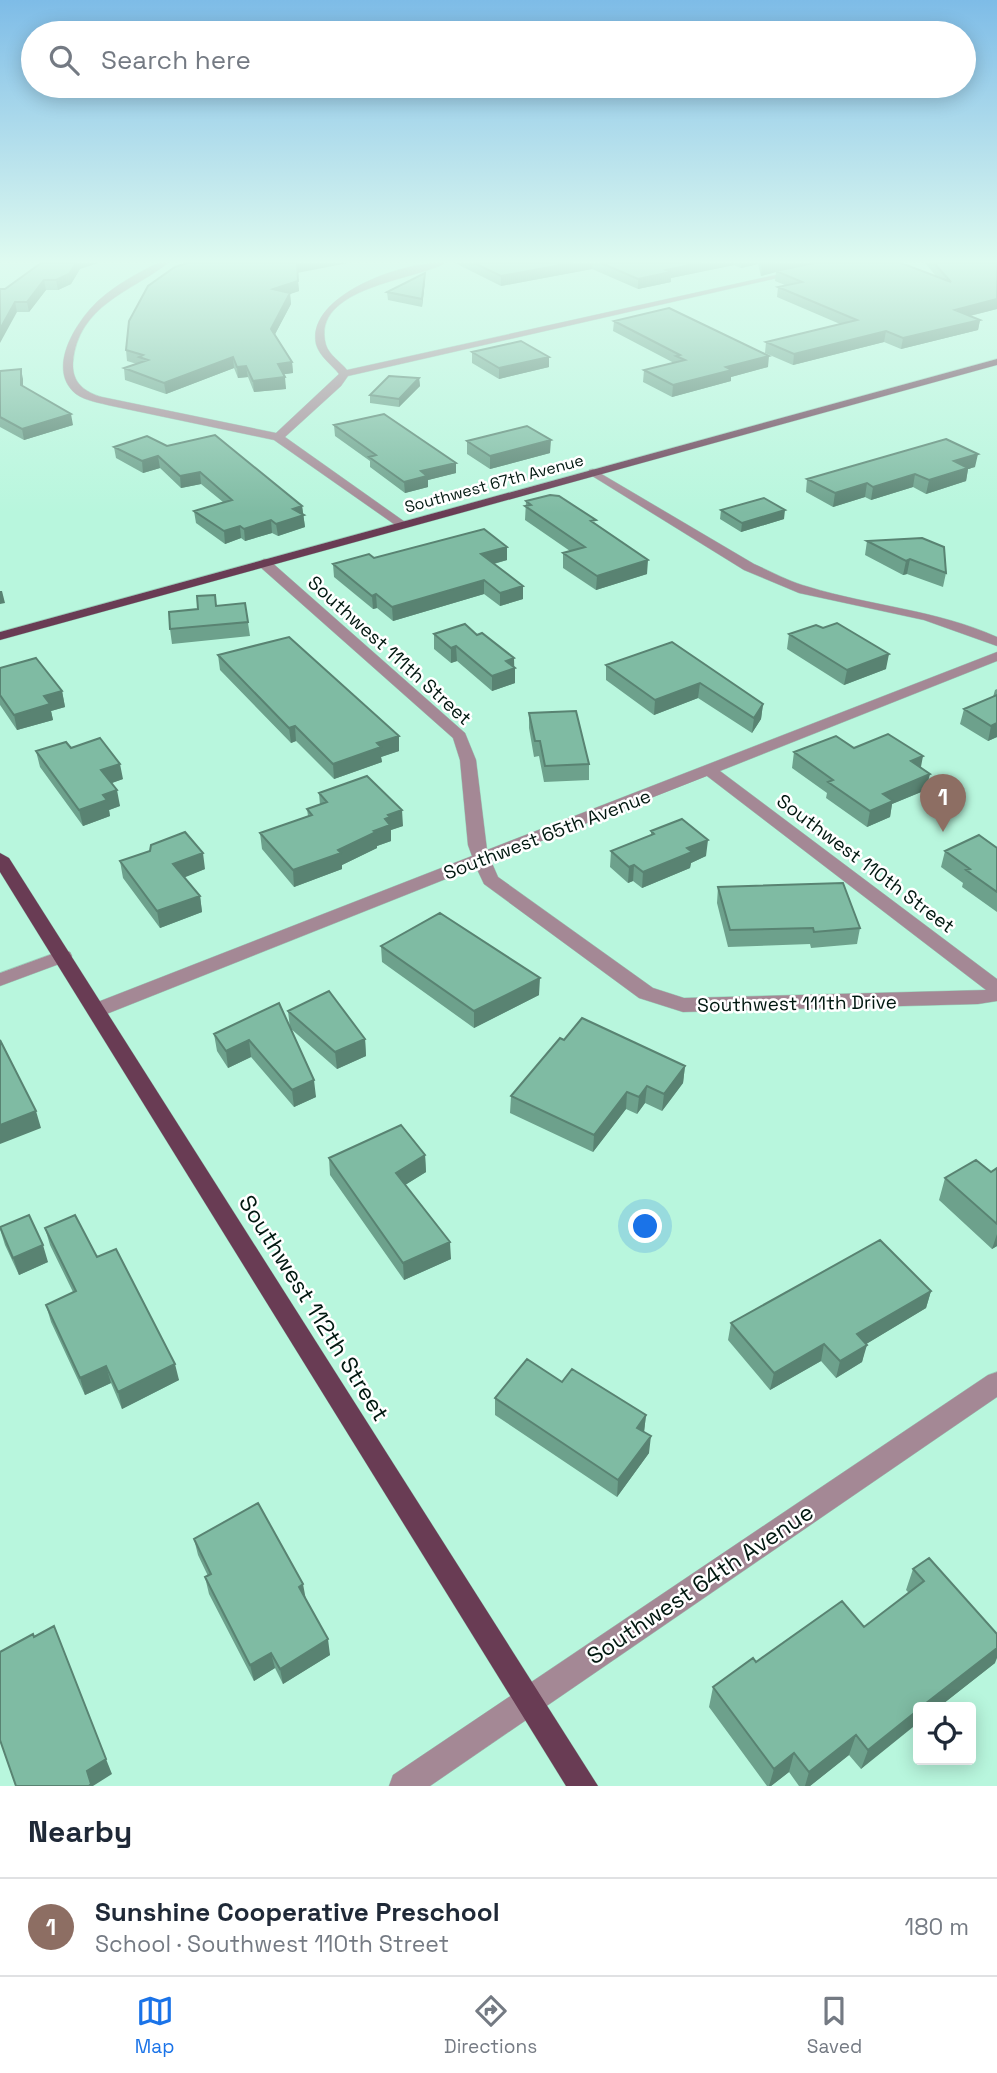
<!DOCTYPE html>
<html lang="en">
<head>
<meta charset="utf-8">
<style>
  body { margin:0; font-family:"Space Grotesk",sans-serif; background:#f2f2f3; color:#1f2937 }
  .controls { position:absolute; right:21px; bottom:21px; display:grid; overflow:hidden; border-radius:7px; box-shadow:0 4px 18px #0003 }
  .controls button { width:63px; height:63px; display:grid; place-items:center; padding:0; border:0; border-bottom:2px solid #e0e1e3; background:#fff; color:#1f2937; font:35px sans-serif }
  .you { position:absolute; left:646px; top:1227px; width:24px; height:24px; margin:-18px; border:5px solid #fff; border-radius:50%; background:#1a73e8; box-shadow:0 0 0 10px #1a73e833 }
  .badge { display:grid; place-items:center; width:46px; height:46px; border-radius:50%; background:#1a73e8; color:#fff; font-size:23px; font-weight:700 }
  .pin { position:absolute; translate:-50% -58px; filter:drop-shadow(0 2px 4px #0008) }
  .pin::after { content:''; position:absolute; top:37px; width:24px; height:21px; background:inherit; clip-path:polygon(0 0,100% 0,50% 100%) }
  .list { margin:0; padding:0; list-style:none }
  h2 { display:flex; justify-content:space-between; align-items:center; height:91px; margin:0; padding:0 28px; font-size:30px }
  h2 small { font-size:23px; font-weight:400; color:#747a83 }
  .list li { display:grid; grid-template-columns:46px 1fr auto; gap:21px; align-items:center; box-sizing:border-box; height:98px; padding:0 28px; border-top:2px solid #e0e1e3 }
  .list b { display:block; font-size:26px; white-space:nowrap }
  .list p { margin:0; font-size:23px; white-space:nowrap; color:#747a83 }
  .list em { font-size:23px; font-style:normal; color:#747a83 }
  .icon { flex:none; width:38px; height:38px; fill:none; stroke:currentColor; stroke-width:2; stroke-linecap:round; stroke-linejoin:round }
  .map { position:relative; flex:none; width:997px; height:1786px; overflow:hidden }
  .search { position:absolute; background:#fff; box-shadow:0 4px 18px #0003; left:21px; right:21px; top:21px; height:77px; display:flex; align-items:center; gap:18px; box-sizing:border-box; padding:0 24px; border-radius:38px; color:#747a83; font-size:26px }
  .sheet { height:189px; background:#fff }
  nav { display:flex; justify-content:space-around; align-items:center; box-sizing:border-box; height:98px; border-top:2px solid #e0e1e3; background:#fff; font-size:19px; color:#747a83 }
  nav a { display:grid; justify-items:center; gap:4px }
  nav .on { color:#1a73e8 }
  .map>svg:first-child { display:block }
</style>
</head>
<body>
<div class="map">
<svg width="997" height="1786" viewBox="0 0 997 1786">
  <rect width="100%" height="100%" fill="#b8f6dd"/>
  <g fill="none" stroke-linecap="round" stroke-linejoin="round">
    <defs>
      <path id="minor" d="M158,263H168C131,292 78,305 73,363C72,383 85,392 102,397L276,433L339,374C332,365 319,356 316,344C306,294 408,260 445,263C417,280 310,287 326,345C329,355 341,362 347,370L830,263H843L348,376L341,386L285,437L405,522L407,525L401,529L274,440L112,406C100,403 86,401 76,394C45,369 77,320 99,300C116,285 137,273 158,263Z
        M593,469L754,564C772,572 790,582 809,587C871,606 937,610 997,637V646L924,620L799,593L744,570L589,474V470Z
        M264,559L269,560L465,733L476,760L487,850L997,652V661L720,771L997,979V1001L978,1004L683,1012L639,998L484,884L476,867L104,1015H90L87,1010L90,1005L472,856L468,845L460,760L453,738L259,566L258,563ZM707,776L986,990L684,998L653,988L498,877L491,861Z
        M63,950L70,952L72,956L70,960L0,986V973Z
        M997,1372V1397L430,1786H389L393,1775L988,1375Z"/>
      <path id="major" d="M997,359V365L0,640V632Z
        M0,853L9,858L598,1786H566L0,872Z"/>
    </defs>
    <use href="#minor" stroke="#9bd2bc" stroke-width="1"/>
    <use href="#major" stroke="#9bd2bc" stroke-width="1"/>
    <use href="#minor" fill="#a48895" fill-rule="evenodd"/>
    <use href="#major" fill="#693c54" fill-rule="evenodd"/>
  </g>
  <path fill="#6da18c" d="M455,263H901L936,276L925,263H997V309L970,316L980,320L978,330L901,349L884,342L793,365L765,353L766,342L840,324L777,297L778,287L785,285L775,281L776,272L761,276L758,264L741,268L734,265L671,278V282L638,289L592,269L501,286Z
    M80,269L71,284L58,290H46L29,312H17L5,289Z
    M297,273L299,291L290,294L291,304L275,334L292,362L293,373L283,374L286,389L254,392L248,377L238,378L234,368L166,394L125,380L124,368L137,364L127,361L126,350Z
    M425,273V280L422,307L388,300L387,292Z
    M614,321L768,367L731,377V381L672,397L643,382L644,370L674,363L613,331Z
    M472,352L549,367L499,379L472,363Z
    M0,371L23,379V387L73,425L24,440L0,427Z
    M419,378L420,386L399,407L370,403V395Z
    M334,425L456,463V473L428,480V487L405,493L370,467V461L335,436Z
    M467,441L550,453L490,469L467,454Z
    M167,446L302,506L305,527L278,536L272,533L245,541L241,538L225,544L196,523L194,511L223,502L201,484L181,488L160,468L143,473L116,458L114,447Z
    M975,467L968,469L966,481L926,494L913,487L871,500L865,497L833,507L806,492L807,479Z
    M526,501L596,525L647,574L596,590L563,568V553L570,551L525,520Z
    M721,510L784,519L741,532L720,519Z
    M867,541L946,573L943,587L907,574L903,575L865,555Z
    M374,558L507,560L494,564L523,586V599L500,606L484,594L393,621L377,608L373,609L334,577L333,564Z
    M245,603L250,636L172,644L170,629L216,606Z
    M434,634L477,635L514,658L515,683L492,691L457,661L451,663L434,649Z
    M789,634L886,669L844,685L787,649Z
    M672,642L763,704L761,719L752,733L698,698L654,715L606,680V665Z
    M218,655L399,751L381,757L382,762L334,779L296,741L291,743L220,670Z
    M0,668L62,691L65,707L51,711L53,720L17,730L0,705Z
    M997,689V737L988,741L960,724L964,709L993,697L995,690Z
    M529,713L589,764V780L544,782L539,756L534,757L529,728Z
    M71,748L123,779L111,783L120,806L109,810L110,816L83,826L40,767L36,751Z
    M854,748L921,768L926,790L892,804L890,817L867,827L826,798L827,793L792,768L794,752Z
    M319,793L403,826L391,830V841L377,846V848L342,865V869L294,887L262,849L260,833L308,816L307,809L320,805Z
    M651,831L706,856L691,863L690,868L642,888L633,881L628,883L610,867L611,851L651,835Z
    M997,848V912L962,887L963,883L941,867L945,851Z
    M120,861L205,869L184,877L200,896L202,912L160,928L123,878Z
    M718,887L860,928L857,944L811,948L810,944L728,947L717,903Z
    M381,946L539,995L474,1028L382,962Z
    M279,1003L316,1097L294,1107L251,1057L228,1068L217,1051L214,1034Z
    M288,1011L365,1039L366,1056L337,1069L290,1028Z
    M685,1066L683,1083L662,1111L645,1103L637,1114L626,1109L593,1152L510,1113L511,1096Z
    M425,1155L426,1172L405,1185L451,1259L404,1280L330,1175L329,1158Z
    M997,1168V1246L992,1249L939,1200L945,1178L991,1172Z
    M45,1228L97,1257L179,1380L122,1409L111,1383L85,1395L51,1322L46,1305L73,1292L50,1245Z
    M0,1229L48,1262L19,1275L5,1245Z
    M931,1291L926,1308L866,1344L862,1362L836,1378L821,1361L770,1390L728,1340L731,1323Z
    M562,1382L646,1415L644,1432L649,1453L617,1497L495,1415V1398Z
    M194,1539L305,1598L330,1655L283,1684L275,1668L254,1681L209,1594L205,1577L208,1576L198,1555Z
    M913,1569L995,1663L939,1707H918L861,1769L849,1755L810,1786H799L789,1772L771,1786H767L709,1707L713,1687L756,1662L864,1627L909,1593L906,1590Z"/>
  <path fill="#598372" d="M76,263H98L80,269L71,284L58,290L56,280Z
    M297,263H348L297,273Z
    M572,263H593L592,269L501,286V276Z
    M699,263H734V265L671,278V282L638,289V279L666,270Z
    M741,263H758V264L741,268Z
    M776,263H820L776,271V272L761,276L762,266Z
    M425,273V280L422,307V299Z
    M44,280L46,290L29,312L27,302Z
    M298,281L299,291L290,294L291,304L272,340L271,329L273,289Z
    M997,299V309L953,320L955,310Z
    M15,302L17,312L0,343V329Z
    M980,320L978,330L901,349L903,338Z
    M886,331L884,342L793,365L794,354Z
    M769,356L768,367L731,377V381L672,397L673,385L726,367Z
    M233,357L234,368L166,394L164,383Z
    M549,357V367L499,379V368Z
    M292,362L293,373L279,375L278,364Z
    M246,366L248,377L238,378L237,367Z
    M21,369L23,379V396L21,385Z
    M285,377L286,389L254,392L253,381Z
    M419,378L420,386L399,407V399Z
    M71,414L73,425L24,440L22,429Z
    M551,440L550,453L490,469V456Z
    M978,454L975,467L968,469L966,481L926,494L929,480L954,461Z
    M158,456L160,468L143,473L142,461Z
    M456,463V473L428,480V487L405,493L404,482L421,471Z
    M200,472L201,484L181,488L180,476Z
    M915,474L913,487L871,500L873,487Z
    M867,483L865,497L833,507L835,493Z
    M302,506L305,527L278,536L276,524L293,509Z
    M785,510L784,519L741,532L742,523Z
    M271,520L272,533L245,541L244,529Z
    M240,526L241,538L225,544L224,531Z
    M507,547V560L481,567V554Z
    M910,559L907,574L903,575L906,561Z
    M648,560L647,574L596,590L597,576Z
    M484,580V594L393,621L392,607Z
    M523,586V599L500,606V593Z
    M0,591H2L5,603L0,604Z
    M376,594L377,608L373,609L372,596Z
    M456,646L457,661L451,663V648Z
    M889,654L886,669L844,685L847,670Z
    M514,658V669L515,668V683L492,691V676L506,661Z
    M700,683L698,698L654,715L655,700Z
    M62,691L65,707L51,711L53,720L17,730L14,715L44,696Z
    M763,704L761,719L752,733L754,718Z
    M997,723V737L988,741L991,726Z
    M295,726L296,741L291,743L289,728Z
    M399,736V751L381,757L382,762L334,779L333,764L377,743Z
    M923,756L920,772L911,761Z
    M120,764L123,779L104,786L101,770Z
    M930,774L926,790L892,804L890,817L867,827L870,811L883,794Z
    M117,790L120,806L109,810L110,816L83,826L79,810L103,795Z
    M402,810L403,826L391,830V841L377,846V848L342,865V869L294,887L293,870L338,850L374,831L388,815Z
    M708,840L706,856L691,863L690,868L642,888L643,872L687,848Z
    M203,853L205,869L176,881L173,864Z
    M634,865L633,881L628,883L629,867Z
    M200,896L202,912L160,928L157,911Z
    M540,978L539,995L474,1028V1011Z
    M365,1039L366,1056L337,1069L335,1052Z
    M249,1040L251,1057L228,1068L226,1051Z
    M685,1066L683,1083L662,1111L664,1094Z
    M314,1080L316,1097L294,1107L292,1090Z
    M647,1086L645,1103L637,1114L639,1097Z
    M627,1092L626,1109L593,1152L594,1135Z
    M36,1111L41,1128L0,1144V1125Z
    M425,1155L426,1172L397,1190L396,1173Z
    M997,1234V1246L992,1249Z
    M450,1242L451,1259L404,1280L403,1263Z
    M43,1245L48,1262L19,1275L13,1258Z
    M931,1291L926,1308L853,1352L857,1334Z
    M824,1344L821,1361L770,1390L774,1373Z
    M867,1345L862,1362L836,1378L840,1361Z
    M175,1364L179,1380L122,1409L118,1392Z
    M106,1366L111,1383L85,1395L80,1378Z
    M646,1415L644,1432L637,1428Z
    M651,1436L649,1453L617,1497L618,1480Z
    M303,1584L306,1600L299,1587Z
    M328,1639L330,1655L283,1684L280,1669Z
    M997,1648V1658L995,1663L939,1707H921Z
    M271,1653L275,1668L254,1681L250,1665Z
    M918,1710V1723L861,1769L868,1750Z
    M856,1735L849,1755L810,1786H805L809,1772Z
    M794,1753L789,1772L771,1786H769L774,1769Z
    M106,1759L112,1774L93,1786H89L87,1771Z"/>
  <path fill="#7fbba3" stroke="#598372" stroke-width="2" d="M41,263H76L69,274L56,280H44L27,302H15L0,329V289H5Z
    M187,263H298H297L298,281L273,289L290,293L271,329L292,362L278,364L285,377L253,381L246,366L237,367L233,357L164,383L124,368L148,360L139,357L143,355L126,350L129,321L148,286L175,267Z
    M474,263H572L501,276Z
    M601,263H699L666,270L671,272L638,279Z
    M761,263H776L762,266Z
    M814,263H901L951,282L934,263H997V299L955,310L980,320L903,338L886,331L794,354L766,342L857,320L778,287L802,282L776,271Z
    M425,273L422,299L387,292Z
    M669,308L769,356L726,367L732,370L673,385L644,370L685,360L676,356L680,355L614,321Z
    M521,341L549,357L499,368L472,352Z
    M21,369V385L71,414L22,429L0,417V371Z
    M389,376L419,378L399,399L370,395Z
    M384,414L456,463L421,471L427,476L404,482L369,457L376,455L334,425Z
    M527,426L551,440L490,456L467,441Z
    M215,435L302,506L293,509L304,515L276,524L271,520L244,529L240,526L224,531L194,511L232,500L200,472L180,476L158,456L142,461L114,447L147,436L167,446Z
    M946,439L978,454L954,461L968,468L929,480L915,474L873,487L867,483L835,493L807,479Z
    M550,495L559,496L596,520L591,521L648,560L597,576L563,553L585,547L525,506L531,505L526,501Z
    M764,498L785,510L742,523L721,510Z
    M484,529L507,547L481,554L523,586L500,593L484,580L392,607L376,594L372,596L333,564L369,554L374,558Z
    M922,538L944,547L946,573L910,559L906,561L867,541Z
    M215,595L216,606L245,603L248,622L170,629L169,612L198,609L197,596Z
    M837,623L889,654L847,670L789,634L816,625L823,628Z
    M465,624L477,635L482,633L514,658L506,661L515,668L492,676L456,646L451,648L434,634Z
    M289,637L399,736L377,743L381,747L333,764L295,726L289,728L218,655Z
    M672,642L763,704L754,718L700,683L655,700L606,665Z
    M36,658L62,691L44,696L50,704L14,715L0,695V668Z
    M997,695V723L991,726L964,709Z
    M576,711L589,764L545,766L540,741H535L529,713Z
    M888,734L923,756L911,761L930,774L883,794L893,801L870,811L828,782L833,780L794,752L836,736L854,748Z
    M100,738L120,764L101,770L117,790L103,795L107,800L79,810L36,751L66,742L71,748Z
    M367,776L402,810L388,815L390,817L385,819L390,825L374,831L376,832L338,850L341,853L293,870L260,833L312,815L307,809L327,802L319,793Z
    M682,819L708,840L687,848L692,852L643,872L634,865L629,867L611,851L654,834L651,831Z
    M185,832L203,853L173,864L200,896L157,911L120,861L150,851L151,845Z
    M979,835L997,848V892L966,870L970,869L945,851Z
    M843,883L860,928L814,932L813,928L730,930L718,887Z
    M440,913L540,978L474,1011L381,946Z
    M329,991L365,1039L335,1052L288,1011Z
    M279,1003L314,1080L292,1090L249,1040L226,1051L214,1034Z
    M582,1018L685,1066L664,1094L647,1086L639,1097L627,1092L594,1135L511,1096L560,1038L564,1040Z
    M0,1040L36,1111L0,1125Z
    M401,1125L425,1155L396,1173L450,1242L403,1263L329,1158Z
    M976,1160L991,1172L997,1168V1224L945,1178Z
    M29,1215L43,1245L13,1258L0,1227Z
    M75,1215L97,1257L116,1249L175,1364L118,1392L106,1366L80,1378L46,1305L76,1291L45,1228Z
    M880,1240L931,1291L857,1334L867,1345L840,1361L824,1344L774,1373L731,1323Z
    M527,1359L562,1382L572,1369L646,1415L637,1428L651,1436L618,1480L495,1398Z
    M258,1503L303,1584L299,1587L328,1639L280,1669L271,1653L250,1665L205,1577L211,1574L194,1539Z
    M929,1558L997,1634V1648L921,1707H918V1710L868,1750L856,1735L809,1772L794,1753L774,1769L713,1687L753,1658L756,1662L842,1601L864,1627L924,1581L913,1569Z
    M54,1626L106,1759L87,1771L91,1784L89,1786H16L0,1740V1652L33,1634L34,1637Z"/>
  <linearGradient id="sky" x2="0" y2="1"><stop stop-color="#7ebce7"/><stop offset="0.51" stop-color="#dffbf0"/><stop offset="1" stop-color="#dffbf0" stop-opacity="0"/></linearGradient>
  <rect width="997" height="513" fill="url(#sky)"/>
  <g text-anchor="middle" stroke-width="5" stroke-linejoin="round" paint-order="stroke">
    <g font-size="16" fill="#011810" stroke="#fff">
      <text transform="translate(494 483) rotate(-15)" y="6">Southwest 67th Avenue</text>
    </g>
    <g font-size="19" fill="#011810" stroke="#fff">
      <text transform="translate(390 650) rotate(42)" y="7">Southwest 111th Street</text>
      <text transform="translate(547 834) rotate(-21)" y="7">Southwest 65th Avenue</text>
      <text transform="translate(866 863) rotate(37)" y="7">Southwest 110th Street</text>
      <text transform="translate(797 1003) rotate(-1)" y="7">Southwest 111th Drive</text>
    </g>
    <g font-size="23" fill="#011810" stroke="#fff">
      <text transform="translate(314 1308) rotate(58)" y="8">Southwest 112th Street</text>
      <text transform="translate(700 1584) rotate(-34)" y="8">Southwest 64th Avenue</text>
    </g>
  </g>
</svg>
<div class="controls">
<button><svg class="icon" aria-label="locate" viewBox="0 0 24 24"><circle cx="12" cy="12" r="6"/><path d="M12 2v4M12 18v4M2 12h4M18 12h4"/></svg></button>
</div>
<div class="you"></div>
<div class="pin badge" style="left:943px;top:832px;background:#8d6e63">1</div>
<div class="search"><svg class="icon" aria-label="search" viewBox="0 0 24 24"><circle cx="10" cy="10" r="6"/><path d="M15 15l6 6"/></svg>Search here</div>
</div>
<section class="sheet">
<h2>Nearby<small></small></h2>
<ul class="list">
<li><span class="badge" style="background:#8d6e63">1</span><div><b>Sunshine Cooperative Preschool</b><p>School · Southwest 110th Street</p></div><em>180 m</em></li>
</ul>
</section>
<nav>
<a class="on"><svg class="icon" aria-label="map" viewBox="0 0 24 24"><path d="M3 6l6-2 6 2 6-2v14l-6 2-6-2-6 2zM9 4v14M15 6v14"/></svg>Map</a>
<a><svg class="icon" aria-label="directions" viewBox="0 0 24 24"><path d="M12 3l9 9-9 9-9-9zM9 14v-3h6M13 9l2 2-2 2"/></svg>Directions</a>
<a><svg class="icon" aria-label="saved" viewBox="0 0 24 24"><path d="M7 4h10v16l-5-4-5 4z"/></svg>Saved</a>
</nav>
</body>
</html>
